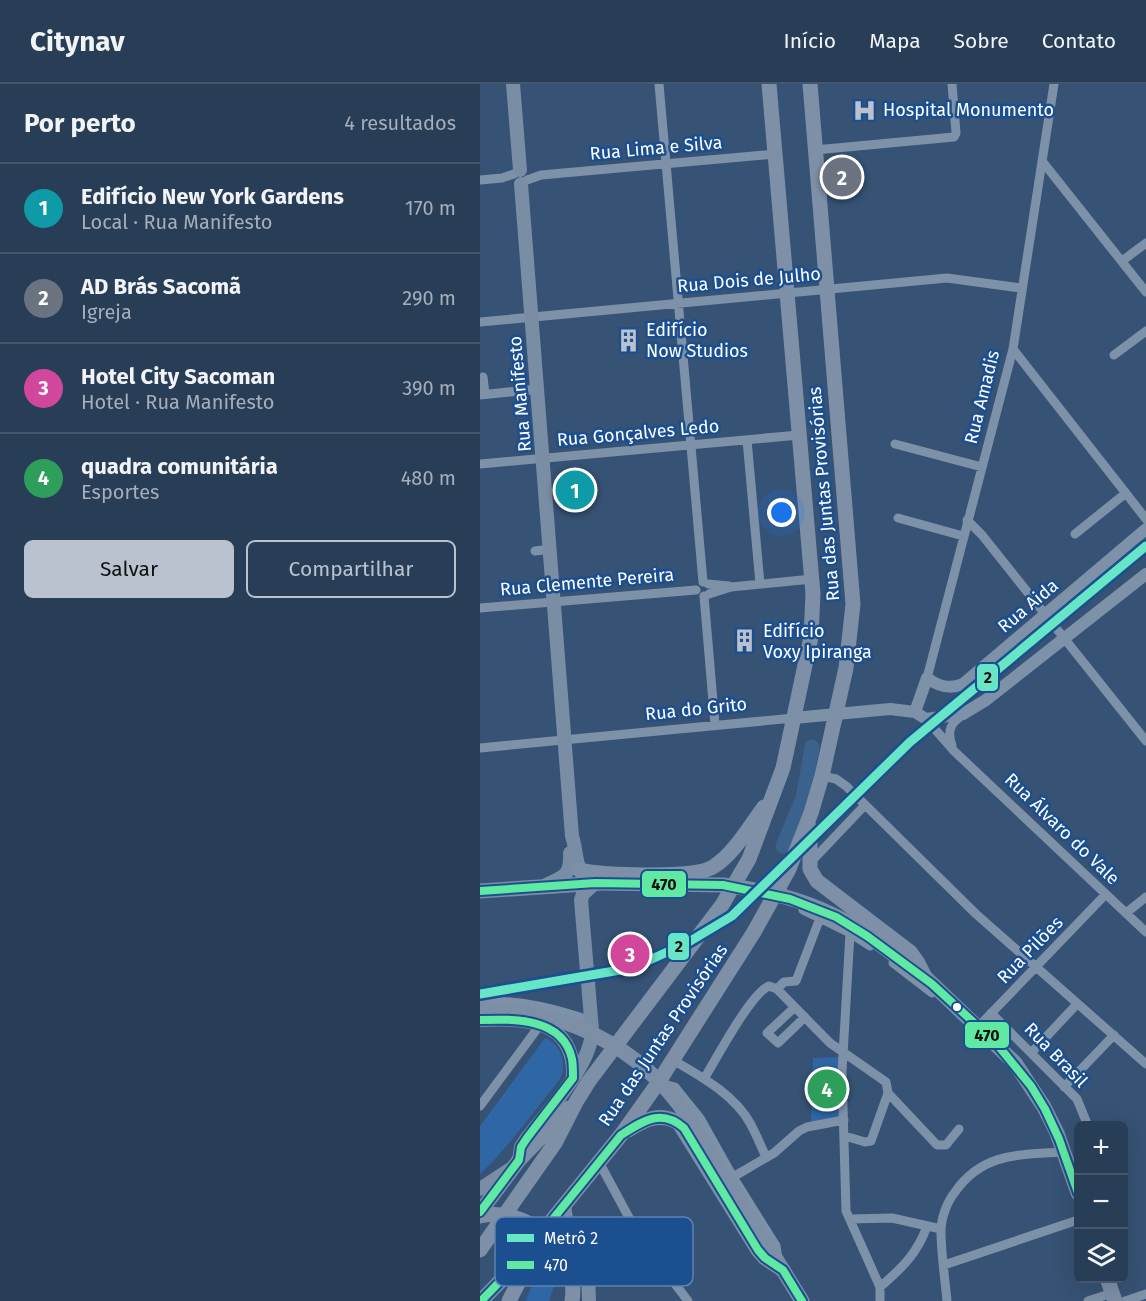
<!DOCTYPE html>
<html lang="pt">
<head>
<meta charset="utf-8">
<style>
  body { margin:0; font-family:"Fira Sans",sans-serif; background:#30455d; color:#f1f3f6 }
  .controls { position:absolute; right:18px; bottom:18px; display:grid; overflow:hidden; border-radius:9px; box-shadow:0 6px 24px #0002 }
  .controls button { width:54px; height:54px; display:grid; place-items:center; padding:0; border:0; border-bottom:2px solid #44576d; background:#283e57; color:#f1f3f6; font:30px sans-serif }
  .you { position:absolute; left:302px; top:429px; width:21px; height:21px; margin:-15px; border:4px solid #fff; border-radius:50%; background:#1a73e8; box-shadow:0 0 0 9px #1a73e833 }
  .badge { display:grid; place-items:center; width:39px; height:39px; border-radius:50%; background:#b9c2ce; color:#fff; font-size:20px; font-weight:700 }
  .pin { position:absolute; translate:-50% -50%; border:3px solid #fff; box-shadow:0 2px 6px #0006 }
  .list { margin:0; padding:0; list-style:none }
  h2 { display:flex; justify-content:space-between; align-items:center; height:78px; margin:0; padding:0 24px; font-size:26px }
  h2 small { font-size:20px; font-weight:400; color:#a5aeba }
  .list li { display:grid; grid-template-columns:39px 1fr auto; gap:18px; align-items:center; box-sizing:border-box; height:90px; padding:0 24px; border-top:2px solid #44576d }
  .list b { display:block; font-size:22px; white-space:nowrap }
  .list p { margin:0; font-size:20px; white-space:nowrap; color:#a5aeba }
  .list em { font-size:20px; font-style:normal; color:#a5aeba }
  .actions { display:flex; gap:12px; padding:18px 24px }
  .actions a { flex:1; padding:14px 0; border:2px solid #b9c2ce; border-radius:9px; text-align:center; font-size:21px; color:#b9c2ce }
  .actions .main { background:#b9c2ce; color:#111 }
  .icon { flex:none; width:33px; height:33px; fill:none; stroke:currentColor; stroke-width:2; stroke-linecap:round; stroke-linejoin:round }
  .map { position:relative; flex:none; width:666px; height:1217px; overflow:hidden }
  header { display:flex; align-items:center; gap:36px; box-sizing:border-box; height:84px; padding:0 30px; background:#283e57; border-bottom:2px solid #44576d }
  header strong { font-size:28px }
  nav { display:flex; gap:33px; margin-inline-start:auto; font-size:21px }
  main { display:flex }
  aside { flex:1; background:#283e57 }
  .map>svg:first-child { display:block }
</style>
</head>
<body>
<header>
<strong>Citynav</strong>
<nav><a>Início</a><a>Mapa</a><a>Sobre</a><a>Contato</a></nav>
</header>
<main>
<aside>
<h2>Por perto<small>4 resultados</small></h2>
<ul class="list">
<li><span class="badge" style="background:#0f9aa8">1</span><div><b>Edifício New York Gardens</b><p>Local · Rua Manifesto</p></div><em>170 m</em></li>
<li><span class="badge" style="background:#6b7280">2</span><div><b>AD Brás Sacomã</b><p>Igreja</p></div><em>290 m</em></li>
<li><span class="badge" style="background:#d1479c">3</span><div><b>Hotel City Sacoman</b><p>Hotel · Rua Manifesto</p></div><em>390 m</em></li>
<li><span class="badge" style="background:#2e9e5b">4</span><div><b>quadra comunitária</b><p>Esportes</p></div><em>480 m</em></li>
</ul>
<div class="actions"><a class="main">Salvar</a><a>Compartilhar</a></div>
</aside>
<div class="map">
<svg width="666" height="1217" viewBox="0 0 666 1217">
  <rect width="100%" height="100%" fill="#365274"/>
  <path fill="#2f66a5" d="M65,954C79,958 88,979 81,993C76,1002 67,1011 61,1019C42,1043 23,1069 0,1090V1042Z
    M361,973L364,1036L331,1040L333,974Z
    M55,1192L75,1199L69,1217H46Z"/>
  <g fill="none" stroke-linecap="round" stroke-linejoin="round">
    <path stroke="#3b618d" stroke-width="15" d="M303,762L323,714L332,663"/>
    <path stroke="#7d92a8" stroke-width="9" d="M179,0L223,498
      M335,66L474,53L476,49L472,0
      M562,77L666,208
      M0,96L22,94L34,90
      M47,96L61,91L295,70
      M642,177L666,159
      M0,238L467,194L541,204
      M533,265L666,435
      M634,271L666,247
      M3,293L5,310
      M0,311L58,305
      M267,356L280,500
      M415,360L502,383
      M0,380L319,351
      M418,434L483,452
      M487,436L502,451L666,657
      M595,450L646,409
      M55,467L71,465
      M228,500L249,502
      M229,510L251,503L332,495
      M224,512L235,641
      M0,524L216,506
      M447,594L533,265L574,0
      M446,635L474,667L666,848
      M472,662C467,647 470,639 483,631
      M0,664L314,634
      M342,692L356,695L366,702L496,830L666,980
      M330,779L385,721
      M323,826L370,849L390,862
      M646,829L666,813
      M340,834L316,897L304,898L297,905L350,959L406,998L408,1009L391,1057L385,1058L365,1052
      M370,849L362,988L366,1127L400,1203V1217
      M413,879L452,909
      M0,917C40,916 74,924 111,937
      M315,923L287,949L298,959L325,933
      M511,929L597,1015L608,1042
      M498,943L625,811
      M551,969L597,920
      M193,976C220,992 254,1010 270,1039C276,1050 281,1062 286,1073
      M224,995C236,975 271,909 289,902L297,905
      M183,1000L195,1003L220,1034L253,1093L296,1162L298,1175
      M584,1003L634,951
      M408,1009L457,1061H466L479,1045
      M0,1022L60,941
      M119,1078L174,1180L189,1192L208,1217
      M253,1093L294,1069L319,1047L327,1043L364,1036
      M370,1135L412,1134L461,1145
      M464,1181L598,1136
      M400,1203C421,1185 438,1169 447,1142
      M467,1217C465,1194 461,1170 461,1147C461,1134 467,1118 475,1108C503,1068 540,1071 584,1068
      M608,1217L632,1209
      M645,1217L666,1210"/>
    <path stroke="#7d92a8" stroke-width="12" d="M435,628L447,594C458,602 469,606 483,600L666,445
      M314,634L410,625L435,628L446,635L483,630L506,616L666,490"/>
    <path stroke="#798da4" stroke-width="14" d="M33,0L40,86
      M66,801C85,792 91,791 90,769
      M0,936C45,934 96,935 93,994
      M39,1076L41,1063L47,1054C68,1026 112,981 112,946L101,816L103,810L115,799C92,786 99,774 92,752L41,100
      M0,1105L32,1084
      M84,1121L88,1149L99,1168L108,1190L109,1217"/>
    <path stroke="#7d8ea7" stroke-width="15" d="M0,807L120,799
      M418,874L445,893L535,979L564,1023L577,1049L598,1109
      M296,1175L322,1217
      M627,1194L635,1217"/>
    <path stroke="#7e90a7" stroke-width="15" d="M330,744V785L337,797L430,868L438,879L445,893
      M99,786C123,791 214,795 233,783C254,770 269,743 284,723
      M148,1046C166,1035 180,1028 199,1039L278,1166L285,1174L303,1186
      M0,1128L39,1076L89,1024
      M0,1166L75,1059L96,1018L109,997L242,821L269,775L303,684L331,553L333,510L289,0
      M1,1217L34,1183L141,1051L178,999L274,848L309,785L331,729L342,692L366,584L373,520L330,0
      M29,1217L51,1174"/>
    <path stroke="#7d8ea7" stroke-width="15" d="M120,799L243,801C287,806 333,818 372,841C388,851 403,863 418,874
      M0,926C84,924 161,963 208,1033L292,1170"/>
    <path stroke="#7e90a7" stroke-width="15" d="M0,1132C48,1122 100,1167 92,1217"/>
    <defs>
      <path id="bus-1" d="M0,807L115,799L243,801L310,815L356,833L387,852L452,900L516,959L551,1002L565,1025L579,1055L598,1109
        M0,936C33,935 83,933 92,975C93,981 93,988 93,994L47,1054L41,1063L39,1076L0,1128
        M1,1217L34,1183L141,1051C163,1037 181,1024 204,1044L278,1166L285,1174L303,1186L322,1217"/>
    </defs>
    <use href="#bus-1" stroke="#1b4f8f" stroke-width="12"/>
    <use href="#bus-1" stroke="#60e9a3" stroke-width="8"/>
    <defs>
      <path id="metro-1" d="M0,910L152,884L207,859L252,832L430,658L666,462"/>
    </defs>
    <use href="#metro-1" stroke="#1b4f8f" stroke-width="14"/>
    <use href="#metro-1" stroke="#66e6c7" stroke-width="9"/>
  </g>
  <defs>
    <symbol id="hospital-bare" viewBox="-9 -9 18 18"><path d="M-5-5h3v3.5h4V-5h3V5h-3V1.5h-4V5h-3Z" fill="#b9c2ce" stroke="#1b4f8f" stroke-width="2.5" paint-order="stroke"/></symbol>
    <symbol id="building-bare" viewBox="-9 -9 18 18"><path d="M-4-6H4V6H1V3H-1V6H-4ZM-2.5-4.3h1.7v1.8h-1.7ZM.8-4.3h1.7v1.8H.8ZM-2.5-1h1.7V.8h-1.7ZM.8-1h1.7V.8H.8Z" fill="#b9c2ce" stroke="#1b4f8f" stroke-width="2.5" paint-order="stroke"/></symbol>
  </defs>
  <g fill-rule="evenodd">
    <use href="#hospital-bare" x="368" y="10" width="33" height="33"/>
    <use href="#building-bare" x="132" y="240" width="33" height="33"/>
    <use href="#building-bare" x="248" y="540" width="33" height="33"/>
  </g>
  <circle fill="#fff" stroke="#1b4f8f" stroke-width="2" cx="477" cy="923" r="5"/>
  <g text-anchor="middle" stroke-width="5" stroke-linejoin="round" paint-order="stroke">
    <g font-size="18" fill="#fff" stroke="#1b4f8f" text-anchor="start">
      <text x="403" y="32">Hospital Monumento</text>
      <text x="166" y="252">Edifício<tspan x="166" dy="21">Now Studios</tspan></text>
      <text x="283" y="553">Edifício<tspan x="283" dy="21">Voxy Ipiranga</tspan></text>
    </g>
    <g font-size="18" fill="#fff" stroke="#1b4f8f">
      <text transform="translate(176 64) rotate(-5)" y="6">Rua Lima e Silva</text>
      <text transform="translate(269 196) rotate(-5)" y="6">Rua Dois de Julho</text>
      <text transform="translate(40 310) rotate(-95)" y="6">Rua Manifesto</text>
      <text transform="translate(502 313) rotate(-76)" y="6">Rua Amadis</text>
      <text transform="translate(158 349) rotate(-5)" y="6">Rua Gonçalves Ledo</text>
      <text transform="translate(344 410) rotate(-95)" y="6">Rua das Juntas Provisórias</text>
      <text transform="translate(107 498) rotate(-5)" y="6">Rua Clemente Pereira</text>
      <text transform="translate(548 522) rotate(-40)" y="6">Rua Aida</text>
      <text transform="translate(216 625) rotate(-6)" y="6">Rua do Grito</text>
      <text transform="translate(582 745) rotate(44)" y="6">Rua Álvaro do Vale</text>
      <text transform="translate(550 866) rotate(-46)" y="6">Rua Pilões</text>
      <text transform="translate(183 951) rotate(-56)" y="6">Rua das Juntas Provisórias</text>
      <text transform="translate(576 971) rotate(46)" y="6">Rua Brasil</text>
    </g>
  </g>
  <rect x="15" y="1133" width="198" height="69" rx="9" fill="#1b4f8f" stroke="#5f84b1" stroke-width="1.5"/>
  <rect x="27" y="1150" width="27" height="8" fill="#66e6c7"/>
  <rect x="27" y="1177" width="27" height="8" fill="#60e9a3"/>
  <g font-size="16" fill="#fff">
    <text x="64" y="1160">Metrô 2</text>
    <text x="64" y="1187">470</text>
  </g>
  <g stroke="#1b4f8f" stroke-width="2">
    <rect x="496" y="579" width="23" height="29" rx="6" fill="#66e6c7"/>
    <rect x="161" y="786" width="46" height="28" rx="6" fill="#60e9a3"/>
    <rect x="187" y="848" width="23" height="29" rx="6" fill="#66e6c7"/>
    <rect x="484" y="937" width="46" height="28" rx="6" fill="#60e9a3"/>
  </g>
  <g font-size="16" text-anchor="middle" font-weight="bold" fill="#111">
    <text x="508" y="599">2</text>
    <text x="184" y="806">470</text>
    <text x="199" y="868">2</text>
    <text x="507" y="957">470</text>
  </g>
</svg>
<div class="controls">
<button>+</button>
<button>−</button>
<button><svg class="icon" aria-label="layers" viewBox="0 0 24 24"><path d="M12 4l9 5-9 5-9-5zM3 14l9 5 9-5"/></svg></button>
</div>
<div class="you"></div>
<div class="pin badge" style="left:95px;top:406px;background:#0f9aa8">1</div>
<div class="pin badge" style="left:362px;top:93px;background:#6b7280">2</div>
<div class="pin badge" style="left:150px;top:870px;background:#d1479c">3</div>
<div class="pin badge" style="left:347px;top:1005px;background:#2e9e5b">4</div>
</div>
</main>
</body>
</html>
